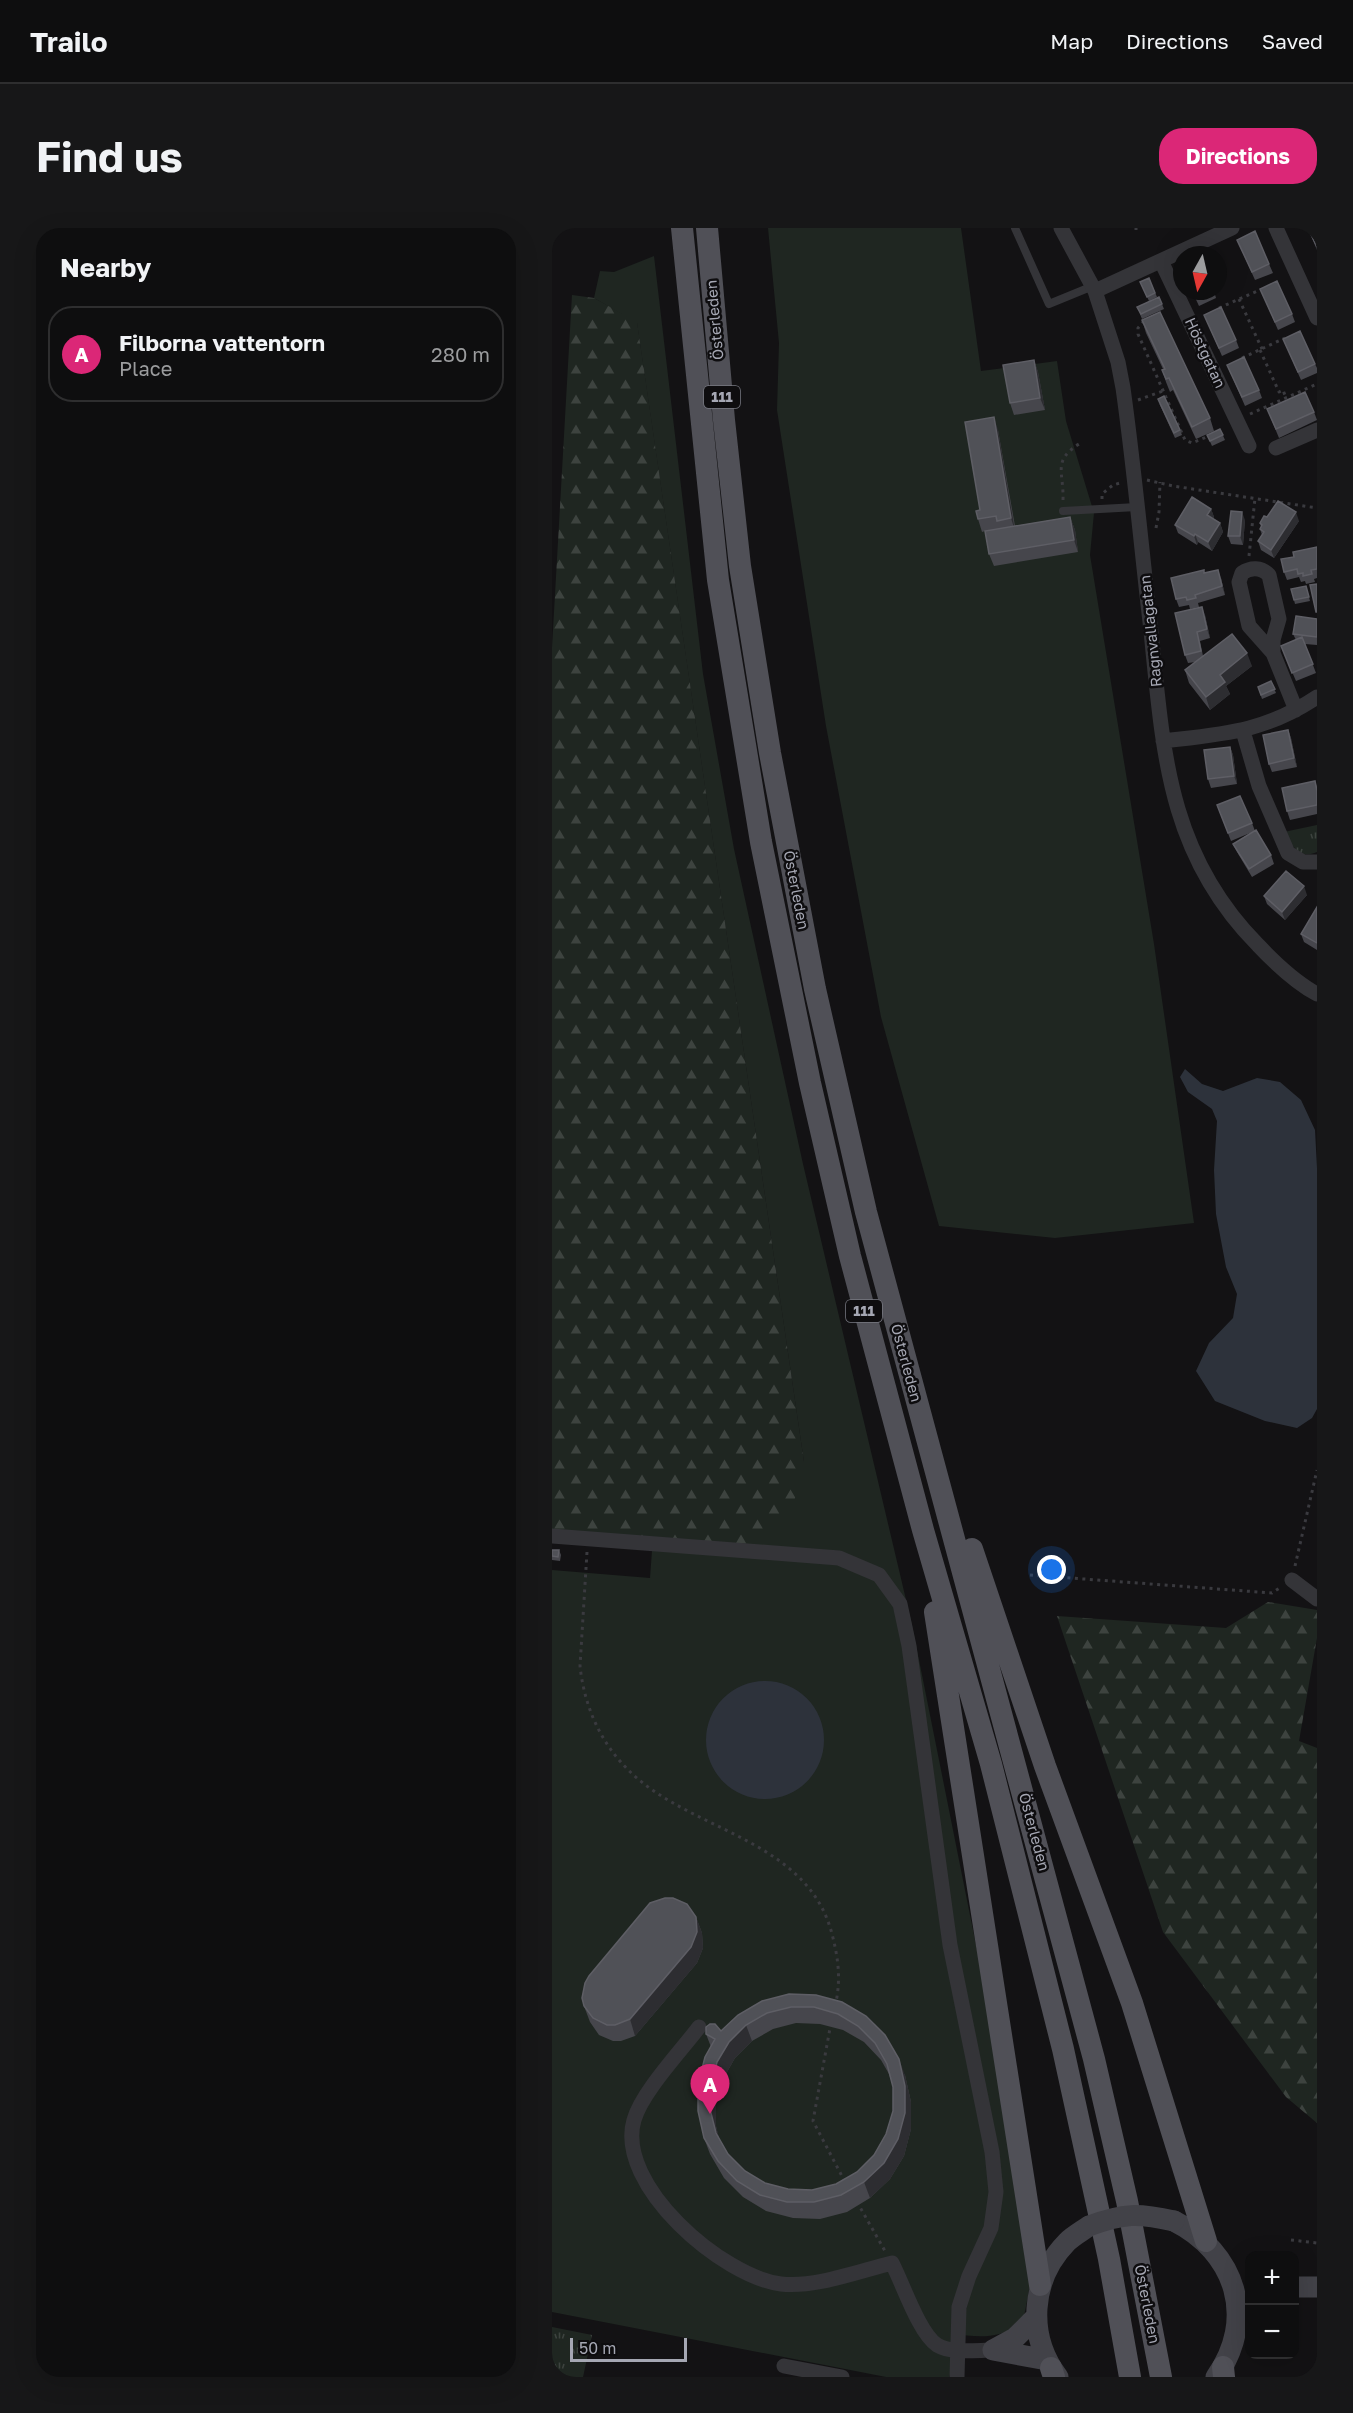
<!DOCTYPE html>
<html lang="en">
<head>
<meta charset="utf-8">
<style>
  body { margin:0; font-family:"Golos Text",sans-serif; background:#171718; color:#f1f3f6 }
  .controls { position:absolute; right:18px; bottom:18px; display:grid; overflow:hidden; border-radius:12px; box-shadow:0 6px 24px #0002 }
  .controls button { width:54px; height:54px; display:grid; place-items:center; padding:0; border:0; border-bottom:2px solid #2e2e2f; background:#0e0e0f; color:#f1f3f6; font:30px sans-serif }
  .compass { position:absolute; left:621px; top:18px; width:54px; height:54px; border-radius:50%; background:#0e0e0f; box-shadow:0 6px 24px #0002; rotate:188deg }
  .scale { position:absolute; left:18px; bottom:15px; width:117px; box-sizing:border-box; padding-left:6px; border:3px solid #a5a7b3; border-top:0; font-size:16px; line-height:21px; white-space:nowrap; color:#a5a7b3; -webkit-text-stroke:4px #0e0d0f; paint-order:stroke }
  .you { position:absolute; left:500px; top:1342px; width:21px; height:21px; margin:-15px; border:4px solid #fff; border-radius:50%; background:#1a73e8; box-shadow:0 0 0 9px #1a73e833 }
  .badge { display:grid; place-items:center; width:39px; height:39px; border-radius:50%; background:#db2777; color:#fff; font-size:20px; font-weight:700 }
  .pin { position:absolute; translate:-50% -50px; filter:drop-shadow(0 2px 3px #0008) }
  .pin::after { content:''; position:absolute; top:32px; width:21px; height:18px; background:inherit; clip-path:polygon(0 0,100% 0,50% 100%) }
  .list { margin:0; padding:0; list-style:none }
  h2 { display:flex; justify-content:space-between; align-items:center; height:78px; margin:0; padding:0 24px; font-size:26px }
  h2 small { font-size:20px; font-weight:400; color:#9b9c9e }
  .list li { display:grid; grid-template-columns:39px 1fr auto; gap:18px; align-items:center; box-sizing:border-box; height:96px; margin:0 12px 12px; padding:0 12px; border:2px solid #2e2e2f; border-radius:24px }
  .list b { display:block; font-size:22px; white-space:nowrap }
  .list p { margin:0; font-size:20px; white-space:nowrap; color:#9b9c9e }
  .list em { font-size:20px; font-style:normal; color:#9b9c9e }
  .map { position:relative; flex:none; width:765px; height:2149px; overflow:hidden; border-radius:24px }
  header { display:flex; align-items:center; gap:36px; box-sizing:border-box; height:84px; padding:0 30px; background:#0e0e0f; border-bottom:2px solid #2e2e2f }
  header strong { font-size:28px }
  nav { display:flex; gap:33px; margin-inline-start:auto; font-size:21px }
  .intro { display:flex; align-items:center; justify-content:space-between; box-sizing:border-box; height:144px; padding:0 36px }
  h1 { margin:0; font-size:42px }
  .button { padding:15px 27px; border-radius:24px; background:#db2777; color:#fff; font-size:21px; font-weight:700 }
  main { display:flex; gap:36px; padding:0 36px }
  aside { flex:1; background:#0e0e0f; border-radius:24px; box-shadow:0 6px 24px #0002 }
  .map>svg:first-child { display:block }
</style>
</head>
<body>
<header>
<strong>Trailo</strong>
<nav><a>Map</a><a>Directions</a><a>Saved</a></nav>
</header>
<div class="intro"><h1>Find us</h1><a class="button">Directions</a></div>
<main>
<aside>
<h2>Nearby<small></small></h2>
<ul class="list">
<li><span class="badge">A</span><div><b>Filborna vattentorn</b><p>Place</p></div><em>280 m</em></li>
</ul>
</aside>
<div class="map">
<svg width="765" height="2149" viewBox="0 0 765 2149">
  <defs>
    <pattern id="forest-firs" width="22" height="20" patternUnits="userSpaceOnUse" patternTransform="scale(1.5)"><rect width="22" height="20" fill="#1f2621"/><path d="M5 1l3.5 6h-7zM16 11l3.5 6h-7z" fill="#3d433f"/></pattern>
    <pattern id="park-tufts" width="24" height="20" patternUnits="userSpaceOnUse" patternTransform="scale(1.5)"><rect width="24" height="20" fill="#1f2621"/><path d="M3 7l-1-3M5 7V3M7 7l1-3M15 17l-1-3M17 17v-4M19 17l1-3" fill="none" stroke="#3d433f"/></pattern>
  </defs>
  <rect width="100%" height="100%" fill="#131214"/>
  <path fill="#1f2621" d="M216,0H409L429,143L505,133L514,193L542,285L538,327L602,716L642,995L503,1010L387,998L329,789L274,498L225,182L227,115Z
    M102,28L151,446L182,621L251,936L360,1397L442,1807L479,2052L471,2094C447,2112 428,2109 400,2106V2141L397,2149H334L0,2084V1342L98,1350L101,1309L252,1234L85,95L42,70L48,43L62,44Z"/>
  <path fill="url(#forest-firs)" d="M20,67L42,70L85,94L252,1234L238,1290L208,1317L0,1302V420Z
    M716,1374L765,1382V1410L747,1513L765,1520V1895L734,1869L611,1704L505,1388L674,1400Z"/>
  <path fill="url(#park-tufts)" d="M765,597V624C746,632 741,618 732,604Z
    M0,2099L40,2107L31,2149H0Z"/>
  <path fill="#2d323b" d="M633,841L650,856L671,863L705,850L728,854L749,872L763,902L765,940V1181L760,1190L745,1200L713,1193L663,1173L644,1143L657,1115L681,1090L685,1066L674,1039L664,986L662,942L665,893L660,881L636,864L628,849Z
    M154 1512a59 59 0 1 1 118 0a59 59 0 1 1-118 0Z"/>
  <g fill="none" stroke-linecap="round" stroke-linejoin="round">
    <path stroke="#3a3a3f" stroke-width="3" stroke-dasharray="3 4.5" stroke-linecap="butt" d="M584,2V0
      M687,71L710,121
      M667,80L710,61
      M592,93L586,100V106L633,212L640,215L657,208
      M708,122L727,164L731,162L734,170
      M690,130L733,110
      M586,172L611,163
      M698,186L765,156
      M595,252L621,258L765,280
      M550,271V266L561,257L568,255
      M511,272C512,244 500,233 527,216
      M604,300L607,284L608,254
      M697,328L703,270
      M35,1324L28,1438C33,1485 54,1526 91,1555C154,1605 257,1617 280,1706C286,1729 289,1750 284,1774
      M743,1338L765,1242
      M478,1347L720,1365L729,1359
      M279,1795L261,1893L292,1952
      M305,1974L333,2023
      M739,2012L765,2015"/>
    <path stroke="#343438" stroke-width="8" d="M463,0L497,76L541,58
      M511,283L585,279"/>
    <path stroke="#343438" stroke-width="15" d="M509,0L543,63L566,134L571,160C582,238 589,316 598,394C611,517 613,623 706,717C723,735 743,754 765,766
      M724,0L765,90
      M609,33L697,218
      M543,63L680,0
      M724,220L765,202
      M721,425L697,398L687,354L690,345C699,339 709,339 717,347L727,391L721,412V425L744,482
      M691,503L707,558L736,625L751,634H765
      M611,513C671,506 713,504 765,469
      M0,1308L287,1330L327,1347L348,1376L357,1418L398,1717L440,1924L444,1964L439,2000L417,2048L407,2079L405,2149
      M740,1352L765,1371
      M147,1799C129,1823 90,1864 82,1892C63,1957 171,2049 229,2056C263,2060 307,2043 340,2035C351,2056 367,2105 385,2117C400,2126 425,2122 441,2122
      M232,2138L290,2149"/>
    <path stroke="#424248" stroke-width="21" d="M622,1993C684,2024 705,2091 664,2149
      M742,2059H765
      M441,2122L495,2132
      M441,2122L463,2110L484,2089
      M506,2149C475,2108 478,2052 515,2014C521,2008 530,2003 537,1998"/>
    <path stroke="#505057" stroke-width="22" d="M130,0L166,352L209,614L258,855L298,1028L371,1302L439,1536L511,1821L557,2031L578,2149
      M155,0L172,192L188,338L218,525L263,761L314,984L542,1831L575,1973L609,2149
      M420,1321L493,1538L580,1775L654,2013
      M383,1384L488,2057
      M671,2139L672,2149
      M499,2140L502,2149"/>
    <path stroke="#424248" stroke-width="21" d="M537,1998C572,1985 586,1985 622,1993"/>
  </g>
  <path fill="#46464c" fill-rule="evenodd" d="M756,0H765V22L759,8Z
    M685,12L717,36L721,45L703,52Z
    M597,50L605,69L597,73L588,54Z
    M708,61L740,86L743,94L726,102Z
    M640,63H662L664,70L647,78Z
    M607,69L612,81L590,91L585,79Z
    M652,87L684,112L687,120L670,128Z
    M590,92L658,190L662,203L644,211L621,162L618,164L614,154L610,142L611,141L594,105Z
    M731,111L763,136L765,140V145L749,152Z
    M482,132L486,144L493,182L462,187L458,175Z
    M675,137L707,162L710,170L693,178Z
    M607,175L628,202L630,207L623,210Z
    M715,181L762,184L765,192L727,210Z
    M668,201L673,212L660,218L655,207Z
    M446,202L463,298L518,289L523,302L526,324L442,338L437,326L433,303L430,304L426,291Z
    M659,281L662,289L661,291L668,295L671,304L660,323L646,314L645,317L626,305L623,297Z
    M715,289L747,293L722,330L709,322L706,313L710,307L708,301L709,299L708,295Z
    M693,292L691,317L679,316L676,308Z
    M765,319V350L762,351L763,354L754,356L753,353L749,354L747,349L735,352L732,344L742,329Z
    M653,345L669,350L673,367L646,375L647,379L638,381L637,377L627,379L624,371Z
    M754,358L758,373L743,376L742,372Z
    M653,387L658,410L648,413L651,428L700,438L674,458L678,466L658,482L637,455L633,442L644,434L636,435L633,427Z
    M765,391V417L753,416L764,445L744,453L729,418L744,412L741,406Z
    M719,453L724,465L710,471L706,459Z
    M736,502L739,510L745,539L720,544L717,536Z
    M678,519L681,527L685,556L659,560L656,551Z
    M763,553L765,559V586L738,592L735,583Z
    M665,577L700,595L703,603L719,627L722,636L700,649L685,624L681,616L698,605L679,613Z
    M755,667L733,692L715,676L712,668Z
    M765,679V722L752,714L749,706Z
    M0,1322H7L9,1327L8,1333L0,1332Z
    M144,1689L150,1705L151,1720L145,1735L83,1808L69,1813H61L47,1807L38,1794L32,1778Z
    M210,1773L290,1774L353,1847L359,1874V1901L352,1928L338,1951L318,1970L295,1984L268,1991L241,1990L214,1983L191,1969L172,1950L158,1926L152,1910L159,1819L154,1806L169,1803ZM244,1795L268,1796L291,1802L312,1814L329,1832L337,1846L341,1859V1883L334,1906L322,1927L305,1944L284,1956L260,1962L236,1961L213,1955L193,1943L176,1926L167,1911L164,1898V1874L171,1851L183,1830L200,1813L221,1801Z"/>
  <path fill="#2d2d31" d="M482,132L486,144L493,182L488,170Z
    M442,189L446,202L463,303L459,290Z
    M659,281L662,289L658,295L655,287Z
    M690,284L693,292L691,317L688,308Z
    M744,284L747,293L722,330L719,322Z
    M518,289L523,302L526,324L522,312Z
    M668,295L671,304L660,323L656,314Z
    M643,306L646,314L645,317L642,308Z
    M666,342L669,350L673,367L670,358Z
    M650,379L653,387L658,410L655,401Z
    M695,425L700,438L674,458L678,466L658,482L654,469L668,447Z
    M736,502L739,510L745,539L742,530Z
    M678,519L681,527L685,556L682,548Z
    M752,658L755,667L733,692L730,684Z
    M144,1689L150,1705L151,1720L145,1735L83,1808L78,1791Z
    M194,1797L200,1813L183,1830L171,1851L164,1874V1898L170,1921L164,1905L158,1881L159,1857L165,1834L177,1814Z
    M347,1831L353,1847L359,1874V1901L352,1928L338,1951L318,1970L312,1954L346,1911Z"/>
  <path fill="#505157" stroke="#5e5e65" stroke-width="1.5" fill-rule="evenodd" d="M756,0H765V19Z
    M703,3L717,36L700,44L685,12Z
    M597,50L603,65L595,69L588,54Z
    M725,53L740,86L723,94L708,61Z
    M641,63H659L644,70Z
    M607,69L610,76L589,86L585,79Z
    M669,79L684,112L667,120L652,87Z
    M608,84L658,190L640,199L617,150L614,151L610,142L613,141L590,92Z
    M748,103L763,136L746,144L731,111Z
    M692,129L707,162L690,169L675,137Z
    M482,132L488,170L458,175L451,137Z
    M753,164L762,184L724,201L715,181Z
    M612,168L628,202L622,205L606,171Z
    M442,189L459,290L445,293L444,288L426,291L424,283L428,282L413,194Z
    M668,201L671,207L658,213L655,207Z
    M640,269L659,281L655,287L668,295L656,314L643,306L642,308L623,297Z
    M726,273L744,284L719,322L706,313L712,304L708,301L710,297L708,295L712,288L715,289Z
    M679,283L690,284L688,308H676Z
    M518,289L522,312L437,326L433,303Z
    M765,319V341L759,342L760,346L751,348V345L746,346L745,341L732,344L729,331L742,329L741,324Z
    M652,342V345L666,342L670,358L643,367L644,370L635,372L634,369L624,371L619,350Z
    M765,356V384H764L758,357Z
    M754,358L757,369L742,372L739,361Z
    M650,379L655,401L645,404L649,423L633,427L623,385Z
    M744,388L765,391V409L741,406Z
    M680,406L695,425L668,447L673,454L654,469L633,442Z
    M750,409L761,436L740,445L729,418Z
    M719,453L723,461L709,467L706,459Z
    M736,502L742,530L717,536L711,507Z
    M678,519L682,548L656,551L652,522Z
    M763,553L765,563V577L735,583L730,560Z
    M688,568L700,595L676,605L665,577Z
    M704,602L719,627L697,641L681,616Z
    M734,643L752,658L730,684L712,668Z
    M765,679V715L749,706Z
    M0,1322H7L6,1329L0,1328Z
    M113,1670H121L135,1676L144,1689L145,1704L139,1719L78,1791L63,1797H55L41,1790L32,1778L30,1770L33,1755L37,1748L98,1675Z
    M237,1766L264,1767L290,1774L314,1788L333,1807L347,1831L353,1858V1885L346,1911L332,1935L312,1954L289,1967L262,1974H235L208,1967L185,1953L166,1933L152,1910L146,1883V1856L153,1829L163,1811L154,1806V1799L158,1796H163L169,1803L186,1787L210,1773ZM239,1779H262L286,1786L306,1798L323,1815L335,1836L341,1859V1883L334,1906L322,1927L305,1944L284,1956L260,1962L236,1961L213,1955L193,1943L176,1926L164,1905L158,1881L159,1857L165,1834L177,1814L194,1797L215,1785Z"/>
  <g text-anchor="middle" stroke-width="5" stroke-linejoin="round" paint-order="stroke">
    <g fill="#0e0d0f" stroke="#787982" stroke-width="1.5">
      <rect x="152" y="158" width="36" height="22" rx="4.5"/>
      <rect x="294" y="1072" width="36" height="22" rx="4.5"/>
    </g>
    <g font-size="14" font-weight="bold" fill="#a5a7b3">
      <text x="170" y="174">111</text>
      <text x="312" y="1088">111</text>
    </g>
    <g font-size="15" fill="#a5a7b3" stroke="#0e0d0f">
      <text transform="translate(163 92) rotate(-95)" y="5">Österleden</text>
      <text transform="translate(653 125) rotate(65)" y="5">Höstgatan</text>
      <text transform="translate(599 403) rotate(-96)" y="5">Ragnvallagatan</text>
      <text transform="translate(244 662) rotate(79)" y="5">Österleden</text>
      <text transform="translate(354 1135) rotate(75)" y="5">Österleden</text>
      <text transform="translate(482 1604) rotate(75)" y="5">Österleden</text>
      <text transform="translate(595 2076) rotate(79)" y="5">Österleden</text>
    </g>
  </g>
</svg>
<div class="controls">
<button>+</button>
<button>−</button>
</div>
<svg class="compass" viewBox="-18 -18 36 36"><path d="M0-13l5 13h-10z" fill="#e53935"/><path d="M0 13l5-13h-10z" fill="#9b9c9e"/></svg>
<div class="scale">50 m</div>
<div class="you"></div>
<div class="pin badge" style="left:158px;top:1886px">A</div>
</div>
</main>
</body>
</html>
